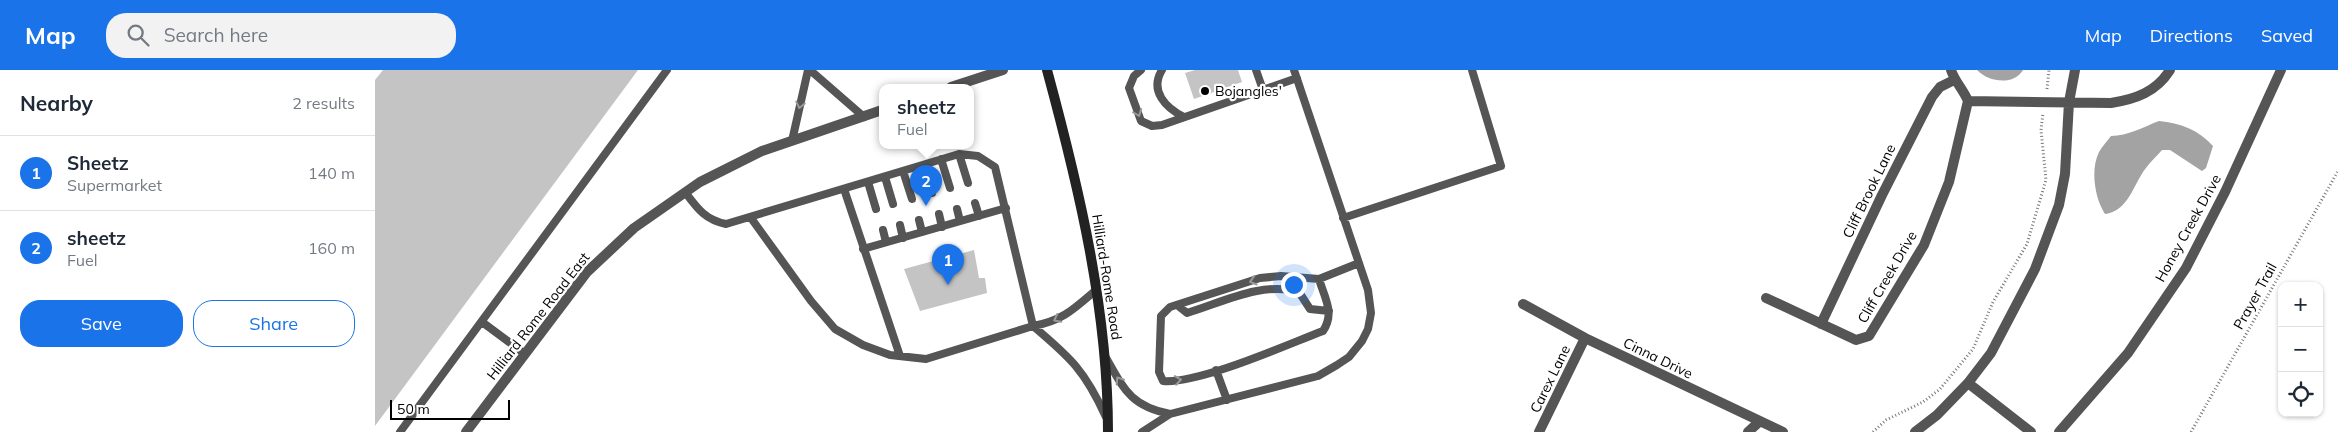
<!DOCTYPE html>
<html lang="en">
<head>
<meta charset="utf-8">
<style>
  body { margin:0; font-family:Mulish,sans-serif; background:#f2f2f3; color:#1f2937 }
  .controls { position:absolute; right:15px; bottom:15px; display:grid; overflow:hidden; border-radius:10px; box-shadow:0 1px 4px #0004 }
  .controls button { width:45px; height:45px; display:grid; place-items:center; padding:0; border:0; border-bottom:1px solid #e0e1e3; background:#fff; color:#1f2937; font:25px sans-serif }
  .scale { position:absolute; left:15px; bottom:12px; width:120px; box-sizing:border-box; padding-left:5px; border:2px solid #000; border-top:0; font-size:14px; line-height:18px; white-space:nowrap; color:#000; -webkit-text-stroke:4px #fff; paint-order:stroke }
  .you { position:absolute; left:918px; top:214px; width:18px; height:18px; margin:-12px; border:4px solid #fff; border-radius:50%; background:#1a73e8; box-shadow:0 0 0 8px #1a73e833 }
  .badge { display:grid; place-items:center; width:32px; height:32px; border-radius:50%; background:#1a73e8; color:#fff; font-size:16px; font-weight:700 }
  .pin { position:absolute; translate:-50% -41px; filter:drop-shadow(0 1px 2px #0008) }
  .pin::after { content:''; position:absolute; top:26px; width:18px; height:15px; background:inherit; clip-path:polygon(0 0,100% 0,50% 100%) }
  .popup { position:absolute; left:504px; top:14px; width:95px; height:65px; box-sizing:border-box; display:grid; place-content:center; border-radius:10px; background:#fff; filter:drop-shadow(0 1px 4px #0005); font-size:16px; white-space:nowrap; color:#747a83 }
  .popup b { font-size:19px; color:#1f2937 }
  .popup::after { content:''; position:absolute; left:50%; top:100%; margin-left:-10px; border:10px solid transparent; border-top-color:#fff }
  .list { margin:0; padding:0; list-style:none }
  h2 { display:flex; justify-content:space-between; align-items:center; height:65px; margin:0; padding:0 20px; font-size:21px }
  h2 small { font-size:16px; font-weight:400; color:#747a83 }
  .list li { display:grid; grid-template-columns:32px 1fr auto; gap:15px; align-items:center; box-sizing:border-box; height:75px; padding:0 20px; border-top:1px solid #e0e1e3 }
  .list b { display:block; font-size:19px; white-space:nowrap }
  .list p { margin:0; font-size:16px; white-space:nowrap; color:#747a83 }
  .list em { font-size:16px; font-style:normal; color:#747a83 }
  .actions { display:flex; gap:10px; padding:15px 20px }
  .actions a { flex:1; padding:11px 0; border:1px solid #1a73e8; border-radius:20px; text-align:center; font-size:18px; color:#1a73e8 }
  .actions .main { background:#1a73e8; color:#fff }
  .icon { flex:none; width:28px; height:28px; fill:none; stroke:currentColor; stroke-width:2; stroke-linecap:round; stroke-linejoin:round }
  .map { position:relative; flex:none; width:1963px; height:362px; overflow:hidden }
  header { display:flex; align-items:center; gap:30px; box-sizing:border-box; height:70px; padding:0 25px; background:#1a73e8; color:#fff }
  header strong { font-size:24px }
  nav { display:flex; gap:28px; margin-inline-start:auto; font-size:18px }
  .search { width:350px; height:45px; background:#f2f2f3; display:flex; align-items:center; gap:12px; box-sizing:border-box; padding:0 18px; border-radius:20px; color:#747a83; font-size:19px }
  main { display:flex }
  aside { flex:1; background:#fff }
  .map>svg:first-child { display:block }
</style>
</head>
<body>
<header>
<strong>Map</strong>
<div class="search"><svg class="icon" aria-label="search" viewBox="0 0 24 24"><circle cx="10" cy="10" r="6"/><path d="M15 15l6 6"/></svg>Search here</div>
<nav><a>Map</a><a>Directions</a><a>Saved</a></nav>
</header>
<main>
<aside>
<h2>Nearby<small>2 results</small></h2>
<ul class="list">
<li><span class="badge">1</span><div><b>Sheetz</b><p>Supermarket</p></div><em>140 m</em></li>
<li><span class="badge">2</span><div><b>sheetz</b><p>Fuel</p></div><em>160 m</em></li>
</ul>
<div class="actions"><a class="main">Save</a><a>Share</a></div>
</aside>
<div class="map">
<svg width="1963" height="362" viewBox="0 0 1963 362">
  <rect width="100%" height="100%" fill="#fff"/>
  <path fill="#a3a3a3" d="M1602,0H1648C1639,16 1613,12 1602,0Z
    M1784,51C1805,53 1824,60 1838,76L1831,98L1827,101L1795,80H1787C1782,86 1775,92 1771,98C1758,114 1754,141 1730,144C1720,129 1715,100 1724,82C1727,77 1732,71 1736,66C1753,66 1768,57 1784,51Z"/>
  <path fill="#c4c4c4" d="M8,0H263L0,356V10Z
    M820,0H863L867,12L819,29L810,3Z
    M599,180L604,208H610L612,223L545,241L529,199Z"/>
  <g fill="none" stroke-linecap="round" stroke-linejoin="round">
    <path stroke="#777" stroke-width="3" stroke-dasharray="1 2.5" stroke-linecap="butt" d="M1672,19L1674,0
      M1498,362L1511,350L1548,332L1565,319L1598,279L1618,232L1652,174L1671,110L1666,60L1668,43
      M1816,362L1963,101"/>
    <path stroke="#555" stroke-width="8" d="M435,0L489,47
      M766,0L759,6L754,18L766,51L777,56L787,55L922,8
      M787,0C774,21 791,38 809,47
      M881,0L888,20
      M417,71L433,0
      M584,84L593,113
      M566,89L575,118
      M548,95L557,123
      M528,101L537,129
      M510,107L518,134
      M493,112L501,139
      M469,119L525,286
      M310,122C322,138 330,150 351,154L584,84L603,86L620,97L658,256L551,289L515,285L488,275L460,259L436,231L376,148
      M600,133L604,146
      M582,139L585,151
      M564,144L567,157
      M968,148L1126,96L1097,0
      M544,150L547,162
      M525,155L528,168
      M508,160L511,172
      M488,179L631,138
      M944,209C950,229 960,243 948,261C911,275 824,314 788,311L784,302L786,246L795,237L885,208L906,206L944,209L984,193
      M721,220C699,239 687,251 658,256C696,288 710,301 731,347
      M802,235L812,243C848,232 888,211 924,222L935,239L954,241
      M107,252L150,284
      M730,286C749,319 755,336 795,344
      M841,300L852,330
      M25,362L292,0
      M767,362L795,344L943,306L962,295L974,287L987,271L993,259L996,243L993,220L919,0"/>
    <path stroke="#555" stroke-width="10" d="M576,17L628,0
      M1593,31L1736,33C1761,29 1781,22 1795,0
      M1391,228L1481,270L1494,266L1549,175L1574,112L1593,31C1588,19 1580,12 1576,0
      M1148,234L1210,268L1408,362
      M1446,254L1507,125L1557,27L1565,17L1579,10
      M1593,313L1656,362
      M91,362L212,202L259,158L325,112L387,81L507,40
      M1164,362L1210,268
      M1373,362L1384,352
      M1540,362L1562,345L1593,313L1616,283L1660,199L1684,135L1690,104L1694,32L1700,0
      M1684,362L1753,283L1811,198L1850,122L1906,0"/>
    <path stroke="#222" stroke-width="10" d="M672,0C704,118 733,239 733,362"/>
  </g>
  <defs><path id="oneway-chevron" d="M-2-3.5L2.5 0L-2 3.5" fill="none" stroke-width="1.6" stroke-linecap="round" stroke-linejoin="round" transform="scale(1.25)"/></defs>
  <g stroke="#999">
    <use href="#oneway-chevron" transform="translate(425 35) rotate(103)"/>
    <use href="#oneway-chevron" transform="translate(763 43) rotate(69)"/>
    <use href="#oneway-chevron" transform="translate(878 211) rotate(163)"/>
    <use href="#oneway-chevron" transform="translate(682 249) rotate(153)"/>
    <use href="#oneway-chevron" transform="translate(744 310) rotate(-123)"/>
    <use href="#oneway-chevron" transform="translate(803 310) rotate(-8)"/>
  </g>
  <circle fill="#000" stroke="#fff" stroke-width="2" cx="830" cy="21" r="5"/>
  <g text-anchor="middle" stroke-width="4.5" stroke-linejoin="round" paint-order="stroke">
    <g font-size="14" fill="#000" stroke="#fff" text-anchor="start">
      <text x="840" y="26">Bojangles'</text>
    </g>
    <g font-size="14" fill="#000" stroke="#fff">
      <text transform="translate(1494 121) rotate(-64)" y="5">Cliff Brook Lane</text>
      <text transform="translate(1813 158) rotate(-61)" y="5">Honey Creek Drive</text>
      <text transform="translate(732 207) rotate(81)" y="5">Hilliard-Rome Road</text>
      <text transform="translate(1512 207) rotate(-60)" y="5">Cliff Creek Drive</text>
      <text transform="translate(1880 226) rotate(-61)" y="5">Prayer Trail</text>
      <text transform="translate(163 246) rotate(-52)" y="5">Hilliard Rome Road East</text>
      <text transform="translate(1283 288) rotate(26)" y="5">Cinna Drive</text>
      <text transform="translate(1175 309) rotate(-64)" y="5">Carex Lane</text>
    </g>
  </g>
</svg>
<div class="controls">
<button>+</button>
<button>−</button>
<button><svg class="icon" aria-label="locate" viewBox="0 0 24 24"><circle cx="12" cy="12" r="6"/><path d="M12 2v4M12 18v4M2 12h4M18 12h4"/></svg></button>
</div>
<div class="scale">50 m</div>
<div class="you"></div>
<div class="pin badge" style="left:573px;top:215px">1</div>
<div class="pin badge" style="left:551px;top:136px">2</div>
<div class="popup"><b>sheetz</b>Fuel</div>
</div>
</main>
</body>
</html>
